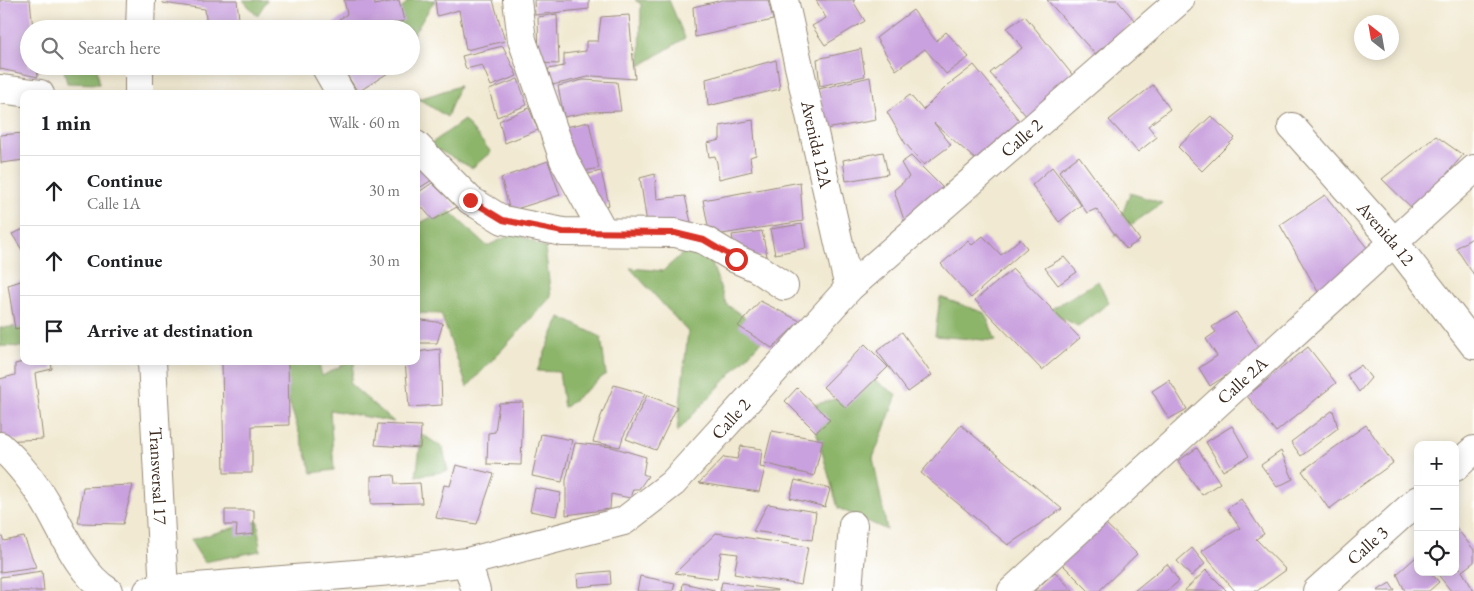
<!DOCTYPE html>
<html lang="en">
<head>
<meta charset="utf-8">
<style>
  body { margin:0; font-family:"EB Garamond",serif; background:#f2f2f2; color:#202124 }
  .controls { position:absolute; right:15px; bottom:15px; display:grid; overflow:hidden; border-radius:10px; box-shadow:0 2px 12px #0003 }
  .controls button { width:45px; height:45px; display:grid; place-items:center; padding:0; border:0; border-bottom:1px solid #e0e0e0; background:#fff; color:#202124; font:25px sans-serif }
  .compass { position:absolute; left:1354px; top:15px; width:45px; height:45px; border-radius:50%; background:#fff; box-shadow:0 2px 12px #0003; rotate:329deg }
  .stop { position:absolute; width:15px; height:15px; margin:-11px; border:4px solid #d93025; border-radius:50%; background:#fff }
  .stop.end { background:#d93025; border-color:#fff; box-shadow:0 1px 5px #0008 }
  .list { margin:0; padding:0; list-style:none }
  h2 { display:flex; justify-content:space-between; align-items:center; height:65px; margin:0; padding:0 20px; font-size:21px }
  h2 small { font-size:16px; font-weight:400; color:#757577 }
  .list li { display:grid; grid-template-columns:32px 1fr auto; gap:15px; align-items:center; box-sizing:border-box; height:70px; padding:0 20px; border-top:1px solid #e0e0e0 }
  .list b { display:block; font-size:19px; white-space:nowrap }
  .list p { margin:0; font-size:16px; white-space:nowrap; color:#757577 }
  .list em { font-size:16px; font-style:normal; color:#757577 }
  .icon { flex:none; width:28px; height:28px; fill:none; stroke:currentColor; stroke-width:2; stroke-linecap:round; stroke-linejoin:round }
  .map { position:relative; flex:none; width:1474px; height:591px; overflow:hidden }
  .search { position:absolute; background:#fff; box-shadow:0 2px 12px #0003; left:20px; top:20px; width:400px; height:55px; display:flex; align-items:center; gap:12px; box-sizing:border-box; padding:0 18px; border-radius:28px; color:#757577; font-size:19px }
  .panel { position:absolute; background:#fff; box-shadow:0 2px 12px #0003; left:20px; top:90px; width:400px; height:275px; border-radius:10px }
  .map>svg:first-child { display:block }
</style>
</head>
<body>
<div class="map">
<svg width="1474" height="591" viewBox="0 0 1474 591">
  <rect width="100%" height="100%" fill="#fff"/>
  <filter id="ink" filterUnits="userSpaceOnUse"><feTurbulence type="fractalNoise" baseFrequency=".02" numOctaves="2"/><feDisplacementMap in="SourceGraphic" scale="10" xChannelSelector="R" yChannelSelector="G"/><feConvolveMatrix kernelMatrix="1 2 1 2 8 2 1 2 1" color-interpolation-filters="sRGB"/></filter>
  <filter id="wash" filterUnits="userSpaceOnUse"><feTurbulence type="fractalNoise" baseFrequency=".0096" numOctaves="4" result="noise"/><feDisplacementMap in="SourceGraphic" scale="20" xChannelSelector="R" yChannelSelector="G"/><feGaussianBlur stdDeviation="1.12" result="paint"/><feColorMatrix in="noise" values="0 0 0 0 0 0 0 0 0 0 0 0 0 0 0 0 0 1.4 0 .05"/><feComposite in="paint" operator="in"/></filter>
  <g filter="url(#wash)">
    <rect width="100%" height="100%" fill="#f1e9d1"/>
    <path fill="#8db56a" stroke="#647044" d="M243,0H267L257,16Z
      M409,0H435L411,38V29H355L395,16Z
      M635,0H669L685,38L640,66L641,4Z
      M63,66H97L99,84L67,83Z
      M459,86L447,117L419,99Z
      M464,120L491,152L472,168L429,145Z
      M1130,193L1162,203L1114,237Z
      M447,209L487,246L515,233L545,248L551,297L467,387L441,314L416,313V225Z
      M685,251L711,261L726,304L768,334L677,432L688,332L630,268L663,271Z
      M1098,281L1109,303L1078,326L1048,311Z
      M940,297L985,313L996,341L935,336Z
      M560,317L601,337L606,374L564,408L559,372L537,371Z
      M24,326V347L0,346V328Z
      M276,361H318L322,376L350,361H355L350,384L394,422L330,410L334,470L312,473Z
      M874,380L897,395L873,458L887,530L838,508L809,406L847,396Z
      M422,434L443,448L448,471L416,476Z
      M258,521L260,551L204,562L190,540Z"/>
    <g id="blocks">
      <path fill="#c9a1de" d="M0,0H30L33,29H29V66H37L38,77L0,69Z
        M164,0H237L240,29H207L205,9L163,3Z
        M344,0H374L375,5L399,0L404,21L372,29H325L347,14Z
        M435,0H493L505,41L466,50L459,10L437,16Z
        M534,0H589V9L535,15Z
        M722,0H768L773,20L695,37L693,7Z
        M816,0H855L853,1L865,21L825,45L812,26L826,18Z
        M1047,0H1117L1135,21L1095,54Z
        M913,10L936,41L946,32L969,57L946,74L925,49L896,70L876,38Z
        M557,14L559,64L539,63L538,17Z
        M629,15L635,79L593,76L552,85L548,69L564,66V54L586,51V41H598L601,17Z
        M1025,16L1079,83L1033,124L990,73L1022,48L1007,28Z
        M503,46L517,76L491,86L482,65L466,69L462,56Z
        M861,49L865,76L820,86L817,59Z
        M776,60L780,89L708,106L706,79Z
        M974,65L1027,130L985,168L934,123L951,145L924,165L905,143L887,112L910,95L923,110L947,86Z
        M341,66H383L388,73L358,92Z
        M870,77L876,120L826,129L819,89Z
        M518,79L527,105L497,117L489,90Z
        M583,80L617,82L621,111L590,112L564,117L558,86Z
        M1153,85L1170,109L1148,126L1157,137L1138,152L1109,120Z
        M529,108L538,130L505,143L499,121Z
        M1211,116L1235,138L1202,171L1178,147Z
        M753,120L756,155L750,157L752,171L719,179L717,163L715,156L709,157L707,143L720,140V126Z
        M589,122L599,168L575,173L561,128Z
        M24,133V160L1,163L0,135Z
        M1436,136L1463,155L1415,211L1382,179Z
        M883,152L888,174L846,181L843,160Z
        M911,156L951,196L908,232L894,190L909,177L901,163Z
        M1079,156L1140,240L1126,249L1096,209L1087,213L1059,171Z
        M548,161L560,195L510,211L501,178Z
        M416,165L432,180L416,190Z
        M1052,167L1081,205L1059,222L1032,185Z
        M601,171L609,205L587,211L576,177Z
        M655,174L657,199L685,196L692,227L648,230L640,178Z
        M800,182L803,221L710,236L703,200Z
        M432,183L457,207L433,220L420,205L416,208V194Z
        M1325,195L1372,254L1321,297L1280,225Z
        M802,224L806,248L775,254L770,229Z
        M24,229V253L12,234Z
        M762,231L767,256L737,260L732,235Z
        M983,236L1001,255L1020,239L1027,248L971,298L941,264L968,241L972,245Z
        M1474,237V275L1456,248Z
        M1064,257L1077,272L1058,285L1045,268Z
        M1013,269L1080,338L1042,370L975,300Z
        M24,280V327L15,329L8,285Z
        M760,301L800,321L772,348L738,326Z
        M1236,312L1262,352L1210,386L1199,368L1217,356L1206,339L1216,332L1212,327Z
        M416,319L443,323L437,343H416Z
        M902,332L932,375L908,392L877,351Z
        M865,344L888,367L846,408L823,387Z
        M1308,347L1336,383L1276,432L1247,396Z
        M440,349L442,405L409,407L405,361H416V352Z
        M27,361H51L52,369L35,373L43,439L0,441V379L15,375V364Z
        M222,361H288L289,425L252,426V473H224Z
        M1361,365L1371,378L1359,392L1347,375Z
        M1169,380L1187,409L1169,419L1152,391Z
        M614,385L645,394L623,437L620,447L593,442L601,416Z
        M797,388L830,420L816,432L785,401Z
        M647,395L677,407L656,450L626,439Z
        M523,402L521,465L487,464L488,433L495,432L499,403Z
        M1333,410L1338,428L1301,456L1291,442Z
        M378,424L421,426L420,448L375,445Z
        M961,425L1062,509L1008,545L921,473Z
        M1366,425L1393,463L1329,509L1302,471Z
        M1232,426L1249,456L1223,471L1206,442Z
        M772,431L823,440L814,476L764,463Z
        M541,434L572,440L562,482L532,476Z
        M575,443L612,447L646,457L643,474L648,476L639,489H633L630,498L611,494L610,509L566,515V480Z
        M741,446L762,449L760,467L765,468L759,492L699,483L724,457L737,459Z
        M1197,448L1220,483L1202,495L1178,461Z
        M1281,451L1293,479L1277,487L1261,465Z
        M456,465L494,474L477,524L436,518L444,485L450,486Z
        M394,475L395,484L420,483L422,503L371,504V476Z
        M795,480L830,489L825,507L790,498Z
        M133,485L123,524L78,523L83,487Z
        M535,488L561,493L556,516L530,511Z
        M1241,499L1264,534L1256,539L1286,570L1257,591H1235L1201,551L1240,528L1227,509Z
        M768,504L816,512L812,540L753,531Z
        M225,510H254V534L236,536L237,525H225Z
        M1104,522L1137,554L1099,591H1089L1062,564Z
        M1455,526L1474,550V562L1462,571L1474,591H1451L1436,572H1455V564L1461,569L1455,563Z
        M0,533L4,541L24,537L36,567L0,572Z
        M716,533L808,547L801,585L734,574L738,554L721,552L717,579L675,573Z
        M1192,548L1205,564L1191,576L1177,561Z
        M1416,557L1418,559V572H1430L1439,582L1429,591H1405L1397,574Z
        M1167,564L1179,581L1167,591H1134Z
        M1206,570L1227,591H1184Z
        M42,571L44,591H0V577Z
        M610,571L611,584L578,587L577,574Z
        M1055,572L1073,591H1034Z
        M640,576L675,583L673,591H637Z
        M722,582L777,590V591H720Z
        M683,583L714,590V591H682Z
        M1390,583L1395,591H1377Z"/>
    </g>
  </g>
  <g filter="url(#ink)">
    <use href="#blocks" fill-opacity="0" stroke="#968a78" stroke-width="1"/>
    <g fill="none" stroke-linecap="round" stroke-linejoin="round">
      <defs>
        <g id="minor">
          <path d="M517,0L522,40L564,160L603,231"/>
          <path id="s1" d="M784,0L849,288"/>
          <path d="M140,29L141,0"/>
          <path d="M325,66L341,94"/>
          <path d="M0,89L40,94"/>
          <path d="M139,94V66"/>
          <path id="s2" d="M1292,127L1394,242L1474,345"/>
          <path d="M416,145L470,200L503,220L563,232L675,233L704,240L736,259L757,268L784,286"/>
          <path id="s3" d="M152,361L164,591"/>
          <path d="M0,446C17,461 35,484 46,503C63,531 79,574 108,591"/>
          <path d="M1455,467L1474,450"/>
          <path d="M467,562L476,591"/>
          <path id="s4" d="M148,591L404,570L467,562L624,521L673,483L849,288L1180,0"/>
          <path d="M848,591L853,525"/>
          <path id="s5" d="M1012,591L1474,169"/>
          <path id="s6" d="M1317,591L1418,500"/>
        </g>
      </defs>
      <use href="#minor" stroke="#968a78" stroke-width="30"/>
      <use href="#minor" stroke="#fff" stroke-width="28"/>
    </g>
  </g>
  <g fill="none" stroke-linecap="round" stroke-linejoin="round" filter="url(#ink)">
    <path stroke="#d93025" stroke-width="6" d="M470,200L503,220L563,232L675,233L704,240L736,259"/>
  </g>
  <g text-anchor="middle" stroke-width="4.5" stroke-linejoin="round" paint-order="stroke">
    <g font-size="18" fill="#3b2a1e" stroke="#fff">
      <text dy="6" stroke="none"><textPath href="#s4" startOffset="1036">Calle 2</textPath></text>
      <text dy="6" stroke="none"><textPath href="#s1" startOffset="148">Avenida 12A</textPath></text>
      <text dy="6" stroke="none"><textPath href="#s2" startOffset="142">Avenida 12</textPath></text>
      <text dy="6" stroke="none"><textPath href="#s5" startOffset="312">Calle 2A</textPath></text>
      <text dy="6" stroke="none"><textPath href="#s4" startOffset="631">Calle 2</textPath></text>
      <text dy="6" stroke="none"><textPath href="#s3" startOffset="115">Transversal 17</textPath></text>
      <text dy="6" stroke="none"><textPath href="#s6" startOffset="68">Calle 3</textPath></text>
    </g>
  </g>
</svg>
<div class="controls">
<button>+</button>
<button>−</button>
<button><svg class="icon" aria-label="locate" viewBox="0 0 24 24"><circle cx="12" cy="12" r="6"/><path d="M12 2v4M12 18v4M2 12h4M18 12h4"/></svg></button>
</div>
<svg class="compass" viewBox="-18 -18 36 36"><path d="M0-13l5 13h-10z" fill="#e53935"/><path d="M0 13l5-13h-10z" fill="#757577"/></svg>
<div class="stop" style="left:736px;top:259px"></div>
<div class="stop end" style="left:470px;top:200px"></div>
<div class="search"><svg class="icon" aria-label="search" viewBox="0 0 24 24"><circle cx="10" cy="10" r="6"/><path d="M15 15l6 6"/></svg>Search here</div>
<section class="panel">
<h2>1 min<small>Walk · 60 m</small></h2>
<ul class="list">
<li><svg class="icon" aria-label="ahead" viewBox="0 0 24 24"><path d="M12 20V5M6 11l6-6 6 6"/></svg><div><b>Continue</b><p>Calle 1A</p></div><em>30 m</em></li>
<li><svg class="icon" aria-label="ahead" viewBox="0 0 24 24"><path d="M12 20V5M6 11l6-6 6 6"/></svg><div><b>Continue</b></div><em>30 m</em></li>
<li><svg class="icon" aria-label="arrive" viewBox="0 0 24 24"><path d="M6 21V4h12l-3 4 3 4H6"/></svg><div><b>Arrive at destination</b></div></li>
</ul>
</section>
</div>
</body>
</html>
